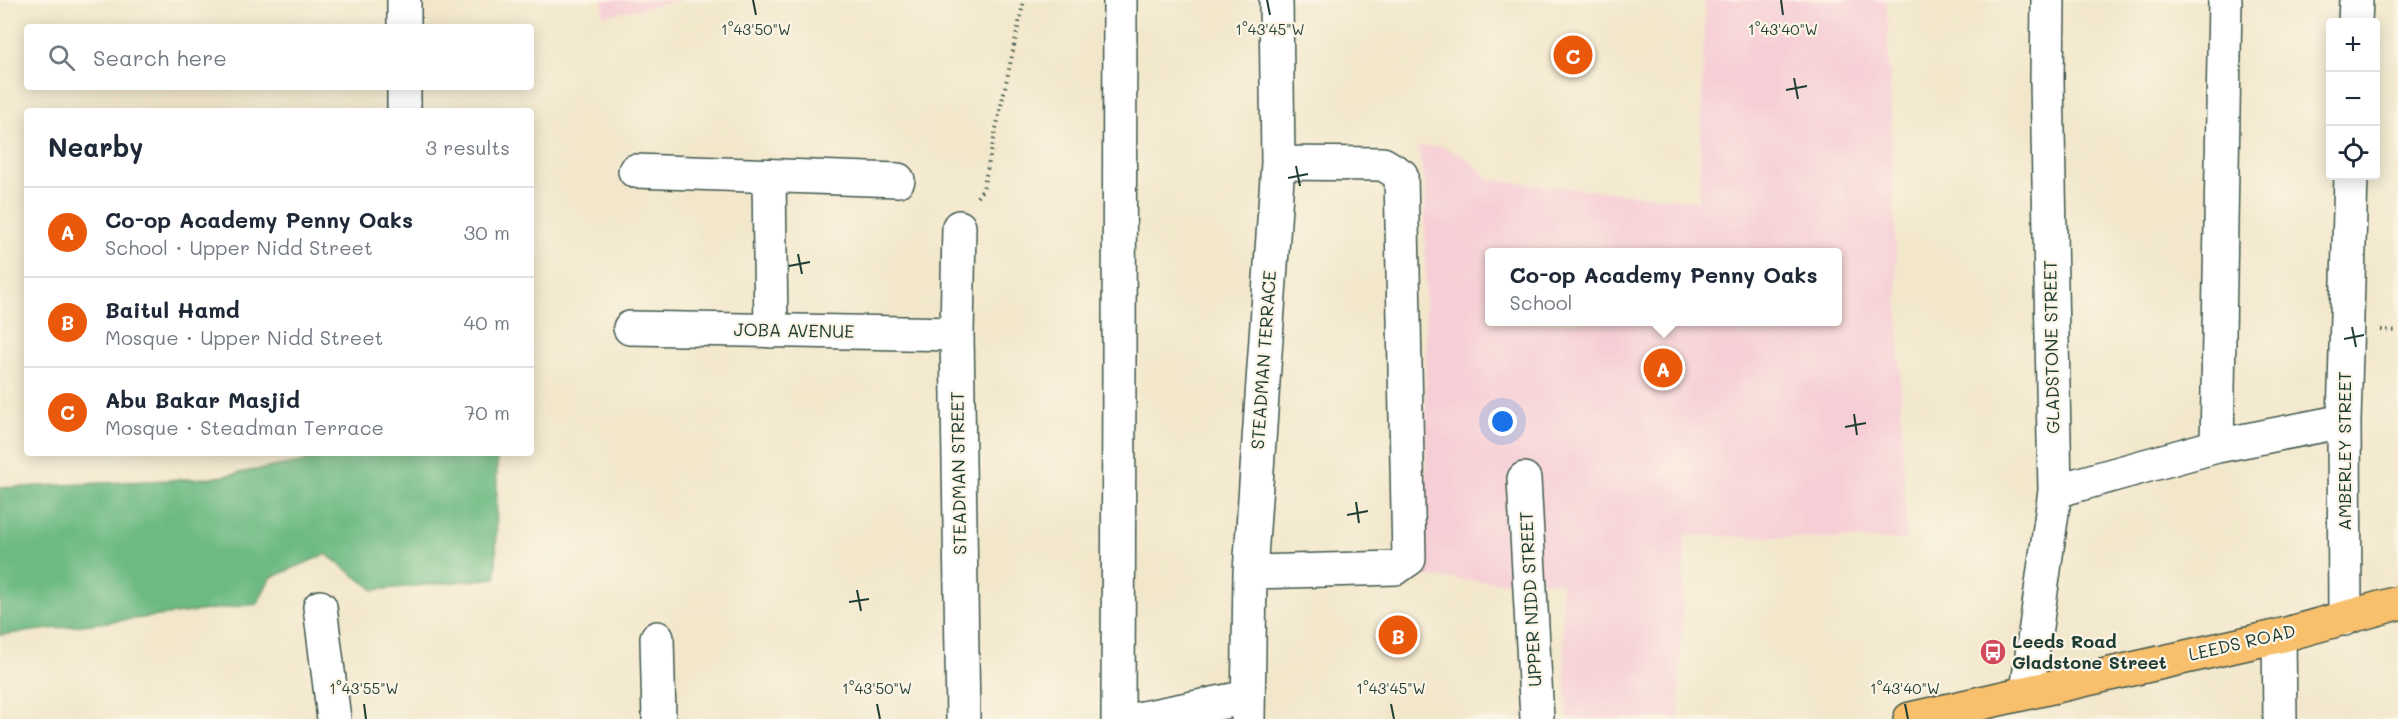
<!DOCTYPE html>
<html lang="en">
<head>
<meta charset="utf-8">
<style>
  body { margin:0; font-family:Mali,sans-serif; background:#f6f6f7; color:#1f2937 }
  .controls { position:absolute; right:18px; top:18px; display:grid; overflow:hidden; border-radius:6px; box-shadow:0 3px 15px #0003 }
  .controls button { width:54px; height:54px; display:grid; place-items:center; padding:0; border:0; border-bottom:2px solid #e0e1e3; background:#fff; color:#1f2937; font:30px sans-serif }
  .you { position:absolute; left:1503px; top:422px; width:21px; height:21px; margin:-15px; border:4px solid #fff; border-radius:50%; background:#1a73e8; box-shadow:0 0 0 9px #1a73e833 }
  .badge { display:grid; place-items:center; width:39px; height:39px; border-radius:50%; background:#ea580c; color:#fff; font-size:20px; font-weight:700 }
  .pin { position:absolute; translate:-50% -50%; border:3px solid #fff; box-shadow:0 2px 6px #0006 }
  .popup { position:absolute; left:1485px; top:248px; width:357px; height:78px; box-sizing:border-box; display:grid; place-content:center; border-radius:6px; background:#fff; filter:drop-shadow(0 2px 4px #0005); font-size:20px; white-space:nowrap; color:#747a83 }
  .popup b { font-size:22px; color:#1f2937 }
  .popup::after { content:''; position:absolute; left:50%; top:100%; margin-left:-12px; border:12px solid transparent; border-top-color:#fff }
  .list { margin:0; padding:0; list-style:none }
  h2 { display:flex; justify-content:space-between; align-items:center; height:78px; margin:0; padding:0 24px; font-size:26px }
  h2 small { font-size:20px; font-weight:400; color:#747a83 }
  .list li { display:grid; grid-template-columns:39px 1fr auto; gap:18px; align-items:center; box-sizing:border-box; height:90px; padding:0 24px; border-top:2px solid #e0e1e3 }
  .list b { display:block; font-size:22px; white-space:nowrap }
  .list p { margin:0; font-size:20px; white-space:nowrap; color:#747a83 }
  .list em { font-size:20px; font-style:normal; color:#747a83 }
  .icon { flex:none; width:33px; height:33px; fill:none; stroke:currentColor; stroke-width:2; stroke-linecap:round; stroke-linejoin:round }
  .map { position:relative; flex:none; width:2398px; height:719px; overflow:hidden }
  .search { position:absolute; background:#fff; box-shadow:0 3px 15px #0003; left:24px; top:24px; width:510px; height:66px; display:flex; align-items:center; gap:15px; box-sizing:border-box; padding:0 21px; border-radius:6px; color:#747a83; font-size:22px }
  .panel { position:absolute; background:#fff; box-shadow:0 3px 15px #0003; left:24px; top:108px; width:510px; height:348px; border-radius:6px }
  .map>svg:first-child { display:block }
</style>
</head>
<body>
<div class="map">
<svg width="2398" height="719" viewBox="0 0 2398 719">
  <rect width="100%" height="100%" fill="#fcf5e5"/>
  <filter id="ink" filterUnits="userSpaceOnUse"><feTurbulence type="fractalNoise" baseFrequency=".0167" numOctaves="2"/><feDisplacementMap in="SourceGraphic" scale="12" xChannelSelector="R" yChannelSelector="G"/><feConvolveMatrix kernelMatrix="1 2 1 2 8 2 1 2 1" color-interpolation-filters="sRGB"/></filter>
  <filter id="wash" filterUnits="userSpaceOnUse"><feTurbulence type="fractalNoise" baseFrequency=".008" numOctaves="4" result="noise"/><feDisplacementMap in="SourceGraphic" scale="24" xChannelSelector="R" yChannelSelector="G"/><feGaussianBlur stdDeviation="1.35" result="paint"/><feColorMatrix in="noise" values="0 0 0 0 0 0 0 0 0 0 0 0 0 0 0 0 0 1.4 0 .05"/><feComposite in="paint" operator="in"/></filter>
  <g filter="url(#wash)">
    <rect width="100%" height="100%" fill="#f2e7cb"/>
    <path fill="#f6cfd6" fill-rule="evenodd" d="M603,0H683L603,16Z
      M1705,0H1887L1906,540L1685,535L1679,718L1567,719L1561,582H1496L1426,577L1425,182L1418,147L1442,146L1465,157L1491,180L1699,201ZM1489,252H1837V322H1489Z"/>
    <path fill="#6dba83" stroke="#467c5c" stroke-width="1.5" d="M349,453H497L496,578L374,590L326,554L270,578L257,604L0,635V488L212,478Z"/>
  </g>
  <g filter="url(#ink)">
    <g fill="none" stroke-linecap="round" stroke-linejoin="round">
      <defs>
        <path id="minor" d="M2355,22L2356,0
          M404,27V0
          M404,111V87
          M635,171L898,180
          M769,176L771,331
          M959,227L957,334L963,719
          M630,328L957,334
          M2217,446L2225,0
          M1524,479L1537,719
          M2055,491L2217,446L2344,421
          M1250,572L1396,568L1409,559L1401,175L1383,164L1278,163
          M320,607L334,719
          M2345,619L2344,421L2351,176
          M2279,636L2280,719
          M657,638L659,719
          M2027,691L2055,491L2047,79L2048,0
          M1118,719L1120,0
          M1138,719L1248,697
          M1248,719L1250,572L1278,163L1276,0"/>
        <path id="major" d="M1910,719L2279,636L2398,603"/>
      </defs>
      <use href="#minor" stroke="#3f564b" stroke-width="36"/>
      <use href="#major" stroke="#3f564b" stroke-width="36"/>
      <path stroke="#3f564b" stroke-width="4" stroke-dasharray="1.5 4.5" stroke-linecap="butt" d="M977,197L983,189L1024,0
        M2381,330L2398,331"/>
      <use href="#minor" stroke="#fff" stroke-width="33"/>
      <use href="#major" stroke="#f8bf6c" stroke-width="33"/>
    </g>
  </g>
  <path fill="none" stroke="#1f3d34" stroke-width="2" d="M753,0L756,15M1267,0L1270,15M1781,0L1783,15M1794,78L1798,99M1786,90L1807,86M1296,166L1300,186M1288,178L1308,174M798,254L802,274M789,266L810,262M2352,327L2356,347M2344,339L2364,335M1854,414L1857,435M1845,427L1866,423M1356,502L1359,523M1347,515L1368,511M857,590L861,611M849,602L869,599M364,704L366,719M877,704L880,719M1391,704L1394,719M1905,704L1908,719"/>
  <defs>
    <symbol id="bus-disc" viewBox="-11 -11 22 22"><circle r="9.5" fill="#d1495b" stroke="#fcf5e5"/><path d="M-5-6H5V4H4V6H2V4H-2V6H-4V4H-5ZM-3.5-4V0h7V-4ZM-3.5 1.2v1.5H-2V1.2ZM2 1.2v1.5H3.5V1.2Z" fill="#fff"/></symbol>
  </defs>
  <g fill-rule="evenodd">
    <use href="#bus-disc" x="1978" y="637" width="30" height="30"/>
  </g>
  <g text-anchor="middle" stroke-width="4.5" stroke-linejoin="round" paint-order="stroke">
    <g font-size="18" fill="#1f3d34" stroke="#fcf5e5">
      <text transform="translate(794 331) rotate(1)" y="6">JOBA AVENUE</text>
      <text transform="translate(2052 347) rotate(-91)" y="6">GLADSTONE STREET</text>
      <text transform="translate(1264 360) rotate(-86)" y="6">STEADMAN TERRACE</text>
      <text transform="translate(2345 451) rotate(-90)" y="6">AMBERLEY STREET</text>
      <text transform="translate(959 473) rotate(-91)" y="6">STEADMAN STREET</text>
      <text transform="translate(1531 599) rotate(-93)" y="6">UPPER NIDD STREET</text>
      <text transform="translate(2242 643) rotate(-13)" y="6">LEEDS ROAD</text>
    </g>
    <g font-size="18" font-weight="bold" fill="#1f3d34" stroke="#fcf5e5" text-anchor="start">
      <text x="2012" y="648">Leeds Road<tspan x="2012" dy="21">Gladstone Street</tspan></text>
    </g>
  </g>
  <g font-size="15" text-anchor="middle" fill="#1f3d34" stroke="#fcf5e5" stroke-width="4.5" stroke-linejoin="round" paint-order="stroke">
    <text x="756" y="35">1°43'50"W</text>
    <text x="1270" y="35">1°43'45"W</text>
    <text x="1783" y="35">1°43'40"W</text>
    <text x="364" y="694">1°43'55"W</text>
    <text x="877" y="694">1°43'50"W</text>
    <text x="1391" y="694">1°43'45"W</text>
    <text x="1905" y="694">1°43'40"W</text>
  </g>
</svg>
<div class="controls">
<button>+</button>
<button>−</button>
<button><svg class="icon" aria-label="locate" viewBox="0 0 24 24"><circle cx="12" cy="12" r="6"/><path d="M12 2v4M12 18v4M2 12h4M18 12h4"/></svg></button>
</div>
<div class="you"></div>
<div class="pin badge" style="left:1663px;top:368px">A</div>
<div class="popup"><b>Co-op Academy Penny Oaks</b>School</div>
<div class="pin badge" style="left:1398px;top:635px">B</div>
<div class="pin badge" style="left:1573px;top:55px">C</div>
<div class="search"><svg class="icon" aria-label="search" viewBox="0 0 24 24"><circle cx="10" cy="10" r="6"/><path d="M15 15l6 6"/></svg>Search here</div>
<section class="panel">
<h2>Nearby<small>3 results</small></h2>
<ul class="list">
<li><span class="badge">A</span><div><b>Co-op Academy Penny Oaks</b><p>School · Upper Nidd Street</p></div><em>30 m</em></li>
<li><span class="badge">B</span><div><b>Baitul Hamd</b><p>Mosque · Upper Nidd Street</p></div><em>40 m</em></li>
<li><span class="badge">C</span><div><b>Abu Bakar Masjid</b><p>Mosque · Steadman Terrace</p></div><em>70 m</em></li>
</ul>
</section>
</div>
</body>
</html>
